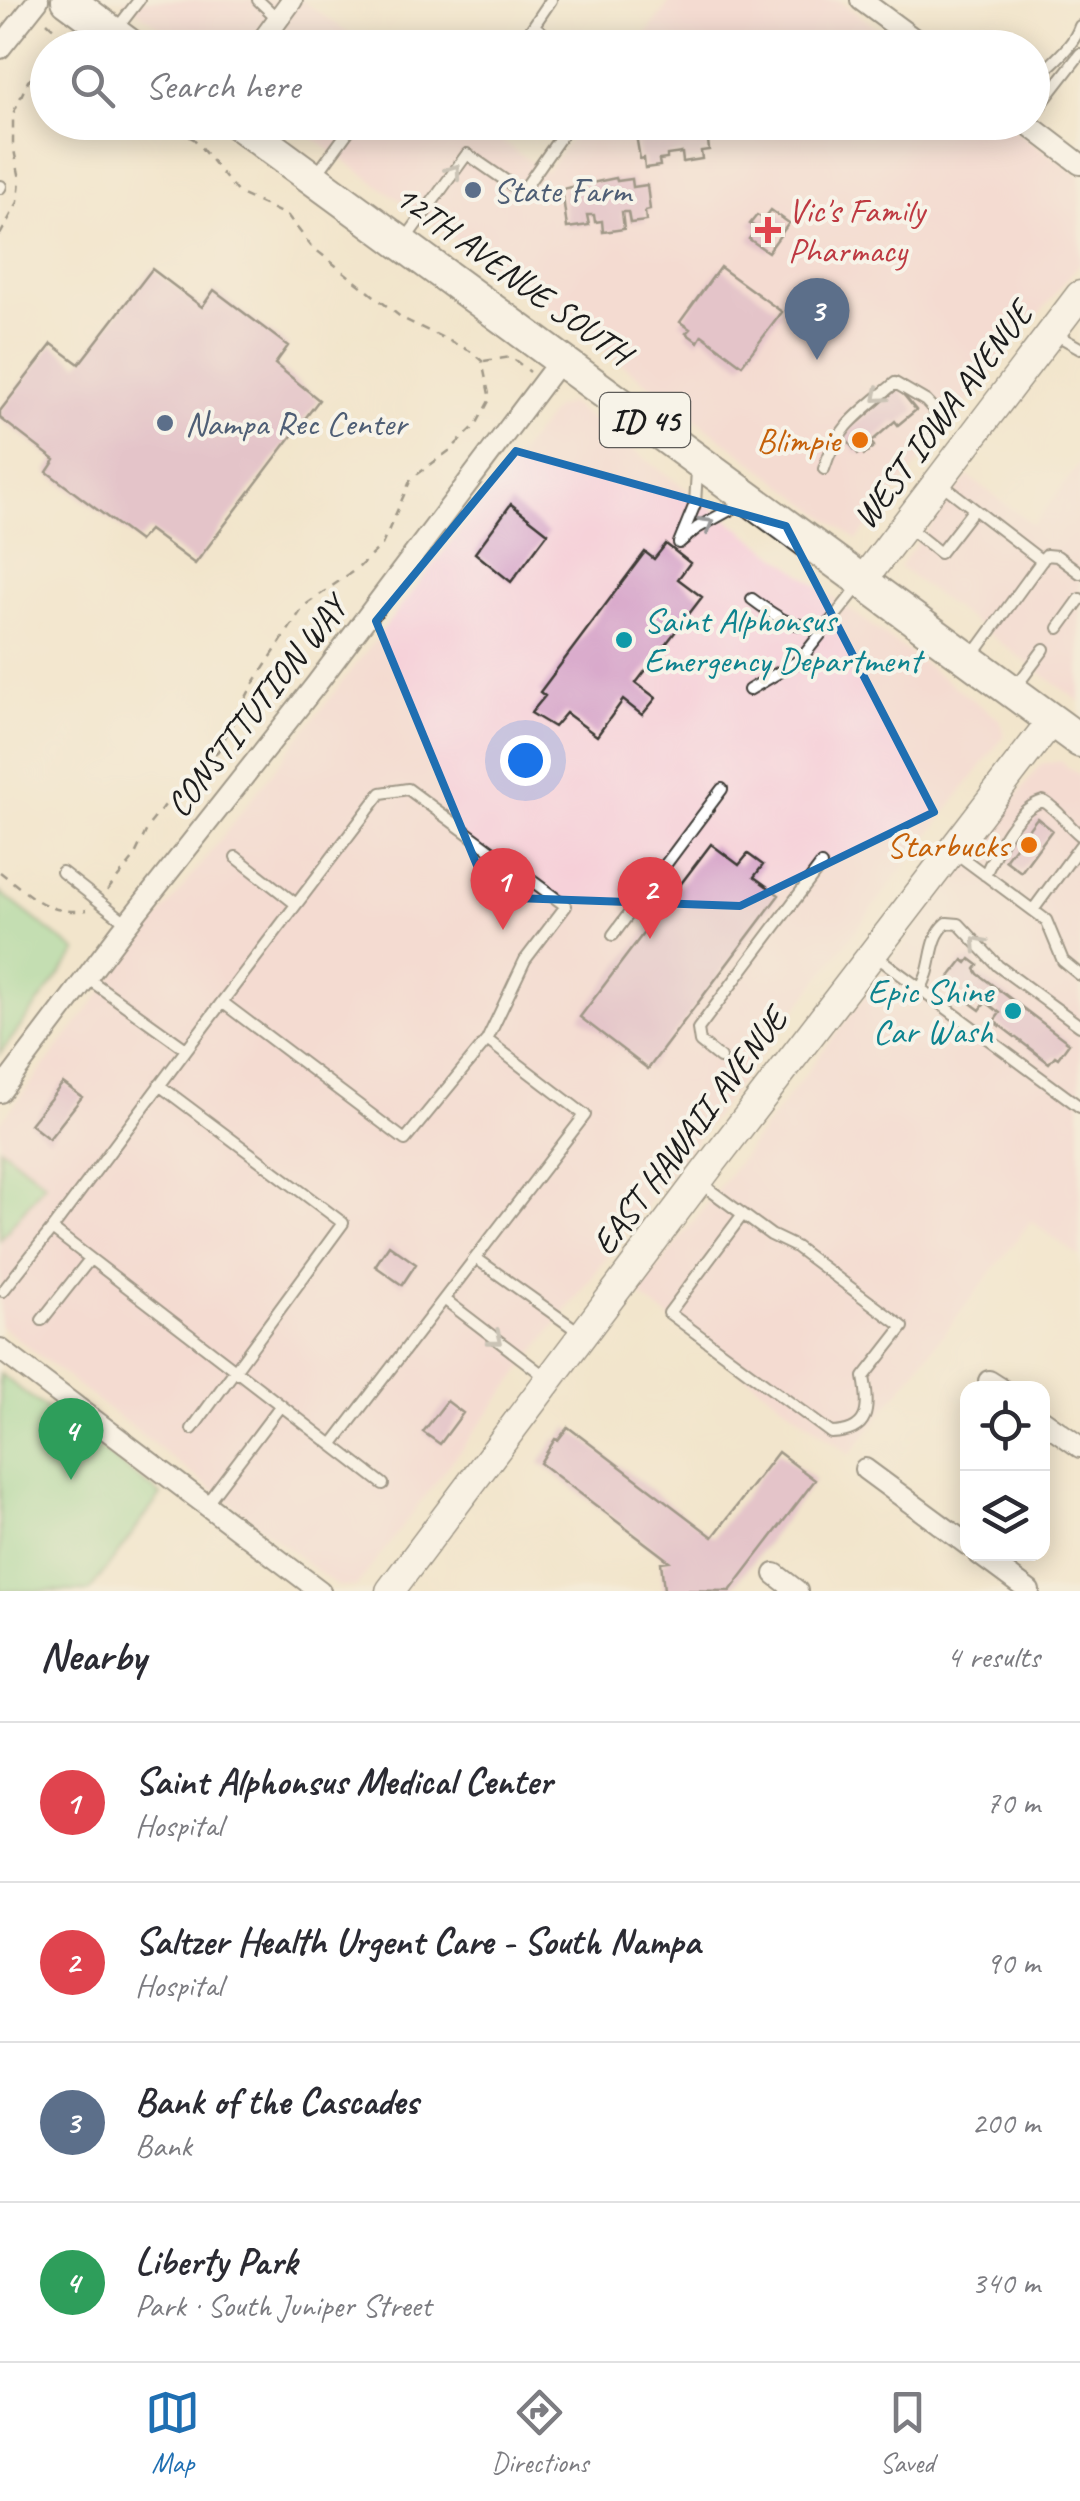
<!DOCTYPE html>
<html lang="en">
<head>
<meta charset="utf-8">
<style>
  body { margin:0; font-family:Caveat,sans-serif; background:#f7f7f7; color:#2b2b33 }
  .controls { position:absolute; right:30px; bottom:30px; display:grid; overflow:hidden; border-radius:20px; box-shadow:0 5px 25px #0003 }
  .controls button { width:90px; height:90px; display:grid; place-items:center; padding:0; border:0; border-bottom:2px solid #e1e1e2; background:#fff; color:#2b2b33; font:50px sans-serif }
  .you { position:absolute; left:525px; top:760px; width:35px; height:35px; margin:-25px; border:8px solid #fff; border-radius:50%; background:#1a73e8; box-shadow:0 0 0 15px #1a73e833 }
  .badge { display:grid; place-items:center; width:65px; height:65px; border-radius:50%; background:#1f6fb2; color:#fff; font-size:32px; font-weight:700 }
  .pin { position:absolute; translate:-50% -82px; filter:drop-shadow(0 2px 5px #0008) }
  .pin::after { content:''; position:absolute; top:52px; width:35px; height:30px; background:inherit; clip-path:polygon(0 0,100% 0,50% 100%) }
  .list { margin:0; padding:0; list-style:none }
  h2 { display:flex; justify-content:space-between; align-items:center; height:130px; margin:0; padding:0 40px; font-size:42px }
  h2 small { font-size:32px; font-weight:400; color:#7c7c81 }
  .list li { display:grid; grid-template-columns:65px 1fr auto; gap:30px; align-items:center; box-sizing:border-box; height:160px; padding:0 40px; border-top:2px solid #e1e1e2 }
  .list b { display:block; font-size:38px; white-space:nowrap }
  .list p { margin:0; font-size:32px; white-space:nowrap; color:#7c7c81 }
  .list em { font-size:32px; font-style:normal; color:#7c7c81 }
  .icon { flex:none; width:55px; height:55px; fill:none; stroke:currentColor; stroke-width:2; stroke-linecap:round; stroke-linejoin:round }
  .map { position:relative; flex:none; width:1080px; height:1591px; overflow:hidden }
  .search { position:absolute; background:#fff; box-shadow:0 5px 25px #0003; left:30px; right:30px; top:30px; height:110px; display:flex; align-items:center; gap:25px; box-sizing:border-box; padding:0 35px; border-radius:55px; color:#7c7c81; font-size:38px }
  .sheet { height:770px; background:#fff }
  nav { display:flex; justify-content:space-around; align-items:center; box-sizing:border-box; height:140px; border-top:2px solid #e1e1e2; background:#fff; font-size:28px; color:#7c7c81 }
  nav a { display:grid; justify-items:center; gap:5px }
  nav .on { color:#1f6fb2 }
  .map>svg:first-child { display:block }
</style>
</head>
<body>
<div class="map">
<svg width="1080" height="1591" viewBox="0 0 1080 1591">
  <rect width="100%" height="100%" fill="#f7f3e8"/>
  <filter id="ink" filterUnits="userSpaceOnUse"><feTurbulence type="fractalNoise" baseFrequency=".01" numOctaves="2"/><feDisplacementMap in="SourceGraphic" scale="20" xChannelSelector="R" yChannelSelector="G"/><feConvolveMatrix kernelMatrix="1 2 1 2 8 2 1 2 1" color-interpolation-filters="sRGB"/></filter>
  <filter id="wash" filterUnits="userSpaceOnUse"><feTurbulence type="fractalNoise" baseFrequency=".0048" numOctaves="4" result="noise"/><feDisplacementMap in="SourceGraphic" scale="40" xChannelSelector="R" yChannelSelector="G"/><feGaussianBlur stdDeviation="2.25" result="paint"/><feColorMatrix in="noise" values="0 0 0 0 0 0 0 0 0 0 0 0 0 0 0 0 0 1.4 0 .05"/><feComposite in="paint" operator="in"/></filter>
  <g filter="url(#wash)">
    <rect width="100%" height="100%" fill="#f2e5cc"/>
    <path fill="#f6cfd8" d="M122,0H301L369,47H188Z
      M671,0H838L904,47H637Z
      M292,123H475L546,172L583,123H1006L1080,176V263L857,540L483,260Z
      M569,403L1000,720L1004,736L356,1587L337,1586L0,1325V1123L554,409Z
      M1080,463V702L899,567L968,476L1033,525Z
      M1060,761L1080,776V1257L1031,1221L850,1455L638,1294L1041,764Z"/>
    <path fill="#8cd692" stroke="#547957" stroke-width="2.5" d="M0,892L77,952L0,1054Z
      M0,1147L45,1183L0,1240Z
      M0,1374L161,1495L90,1591H0Z"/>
    <g id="blocks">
      <path fill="#d39bc6" d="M644,122H706L709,150L701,151L702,159L683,162L682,153L667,155V159L659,160L660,166L645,168L644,158L640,159L635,129L645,127Z
        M616,178L617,181L632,179L633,187L647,185L650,210L645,211L646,221L630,223L628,212H622L624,229L603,232L602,221L595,222L594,215H587L589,225L567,228L562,189Z
        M771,210L789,223L768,252L749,239L757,228L750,224L757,215L764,219Z
        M720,267L782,312L742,365L702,335L698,342L686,333L690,329L680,322Z
        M152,269L202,307L214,290L288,346L275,364L319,400L195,564L149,530L139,541L47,472L55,460L0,418V411L52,344L79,364Z
        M898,388L916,410L898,425L895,421L871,442L874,446L864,455L861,451L858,454L843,436Z
        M511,504L548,533L511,582L475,553Z
        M666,544L690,563L678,579L702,597L636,683L656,698L642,715L623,700L597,736L566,713L554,727L531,713L545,696L540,692L645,552L654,559Z
        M1037,818L1052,830L1021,872L1005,860Z
        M711,844L739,865L748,854L763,865L754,877L779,895L648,1069L580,1017Z
        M970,959L978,965L975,969L978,974L1069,1043L1058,1058L1055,1056L1049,1063L994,1021L1000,1013L986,1002L980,1010L950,988L955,982L949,978L963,960L967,963Z
        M63,1083L82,1097L49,1139L30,1124Z
        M389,1245L416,1264L402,1285L375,1266Z
        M447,1401L463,1413L440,1444L423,1432Z
        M568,1427L713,1537L778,1452L815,1480L730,1591L664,1590L661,1562L669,1561L540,1463L555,1439L558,1440Z"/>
    </g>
  </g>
  <g filter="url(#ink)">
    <use href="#blocks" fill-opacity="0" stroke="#3c3a36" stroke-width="2.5"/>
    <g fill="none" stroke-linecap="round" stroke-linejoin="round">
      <defs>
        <path id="lane" d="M258,0L278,19
          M534,26L562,48
          M115,31L139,0
          M523,48L520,46L551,0
          M1032,84C1047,65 1072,50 1080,26
          M1032,116L1080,54
          M317,174L355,122
          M0,188L1,186
          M404,241L467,154L522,192L571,122
          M1055,334L1080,348
          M824,469C837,426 862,411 895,383L926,401L938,414L925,429
          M697,470L695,504L679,543L697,528L744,502
          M939,482L1042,561
          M906,526L940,553L974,509
          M752,599C780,620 790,627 826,627
          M1059,628L1080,599
          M974,654L1046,555L1057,556L1080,573
          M1015,688L1044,649
          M749,690L800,660L859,586
          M953,851L1046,920L1063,961L1080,975
          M236,857L296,904
          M62,872L127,923
          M985,875C997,849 1015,809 1043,801C1058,809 1067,825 1080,835
          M1033,910L1080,846
          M613,935L722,789
          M876,956L1080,1107
          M87,978L186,1049
          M920,989C935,967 927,940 947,923L959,924L998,966L1080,1026
          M222,1002L52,1229L383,1484
          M720,1058L700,1042L698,1029L821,865
          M159,1085L343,1223L192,1429
          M699,1182L771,1235L796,1247L903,1327L864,1377C870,1409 870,1432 831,1433L669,1313L743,1214
          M477,1259L582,1334
          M3,1291L52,1229
          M444,1299L547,1378
          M42,1320L90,1259
          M332,1445L585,1115L487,1040L525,960L566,906L408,789L381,793L222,1002L405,1140L487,1040
          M206,1504L281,1405"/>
        <path id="street" d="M861,0L926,48
          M0,48L38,0
          M257,48L292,0
          M1025,122L1080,164
          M0,1092L120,933L315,686L561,359
          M0,1349L320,1591
          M989,1381L1000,1388
          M1042,1420L1080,1447
          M865,1469L968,1545
          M979,1554L1029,1591
          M775,1574L797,1591"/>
        <path id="secondary" d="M863,580L1080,295
          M390,1591L708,1168L1052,720"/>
        <path id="primary" d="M68,0L133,48
          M236,122L1080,741"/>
      </defs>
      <use href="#lane" stroke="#3c3a36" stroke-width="14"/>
      <use href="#street" stroke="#3c3a36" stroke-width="24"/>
      <use href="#secondary" stroke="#3c3a36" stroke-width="31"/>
      <use href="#primary" stroke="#3c3a36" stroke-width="36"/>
      <path stroke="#3c3a36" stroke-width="2.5" stroke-dasharray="8 8" stroke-linecap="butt" d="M47,22L75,48
        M0,235L18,202L20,179L13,145V114L28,81L48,63
        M484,361L511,357L530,372
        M0,872C30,895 47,916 87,910
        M107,891L133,859L149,825L182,784L218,751L252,686L304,606L359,567L382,545L411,479L449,451L476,425L490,399L482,361L470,351L402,318L311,246L288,216L238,193L194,139L158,122"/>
      <use href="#lane" stroke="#fff" stroke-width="10"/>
      <use href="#street" stroke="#fff" stroke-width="20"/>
      <use href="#secondary" stroke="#fff" stroke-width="28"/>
      <use href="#primary" stroke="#fff" stroke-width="32"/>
    </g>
    <defs><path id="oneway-chevron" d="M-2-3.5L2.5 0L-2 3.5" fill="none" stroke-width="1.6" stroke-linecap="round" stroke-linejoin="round" transform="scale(2.5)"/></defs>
    <g stroke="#999">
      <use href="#oneway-chevron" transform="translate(454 171) rotate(-54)"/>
      <use href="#oneway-chevron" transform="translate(879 396) rotate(139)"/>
      <use href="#oneway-chevron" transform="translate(707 524) rotate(-30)"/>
      <use href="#oneway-chevron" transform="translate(978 943) rotate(-132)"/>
      <use href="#oneway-chevron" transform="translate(496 1339) rotate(38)"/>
    </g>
  </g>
  <path d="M0 0H1080V1591H0ZM516,451L786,526L934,812L740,906L490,897L376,621Z" fill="#f2e5cc" fill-opacity=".55" fill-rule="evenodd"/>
  <path fill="none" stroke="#1f6fb2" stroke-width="8" stroke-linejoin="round" d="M516,451L786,526L934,812L740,906L490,897L376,621Z"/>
  <g fill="#5c6f8a" stroke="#f7f3e8" stroke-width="4">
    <circle cx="473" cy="190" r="10"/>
    <circle cx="165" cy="423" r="10"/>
  </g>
  <path fill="#e0444e" stroke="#f7f3e8" stroke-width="4" d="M763 215h10v10h10v10h-10v10h-10v-10h-10v-10h10z"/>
  <g fill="#e8710a" stroke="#f7f3e8" stroke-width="4">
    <circle cx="860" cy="440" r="10"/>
    <circle cx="1029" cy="845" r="10"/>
  </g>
  <g fill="#0f9aa8" stroke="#f7f3e8" stroke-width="4">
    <circle cx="624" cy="640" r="10"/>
    <circle cx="1013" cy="1011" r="10"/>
  </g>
  <g text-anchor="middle" stroke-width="8" stroke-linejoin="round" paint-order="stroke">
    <rect fill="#f7f3e8" stroke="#5e5c59" stroke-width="2.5" x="600" y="393" width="90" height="54" rx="8"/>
    <g font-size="32" font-weight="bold" fill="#1c1c1c">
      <text x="645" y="431">ID 45</text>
    </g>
    <g font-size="35" fill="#4e5e75" stroke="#f7f3e8" text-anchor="start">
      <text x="493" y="202">State Farm</text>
      <text x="185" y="435">Nampa Rec Center</text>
    </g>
    <g font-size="35" fill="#be3a42" stroke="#f7f3e8" text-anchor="start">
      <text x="788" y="222">Vic's Family<tspan x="788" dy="40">Pharmacy</tspan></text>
    </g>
    <g font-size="35" fill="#1c1c1c" stroke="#f7f3e8">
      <text transform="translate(513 274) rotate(36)" y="12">12TH AVENUE SOUTH</text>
      <text transform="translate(942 415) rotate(-53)" y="12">WEST IOWA AVENUE</text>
      <text transform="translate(256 706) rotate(-52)" y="12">CONSTITUTION WAY</text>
      <text transform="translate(689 1131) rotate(-53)" y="12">EAST HAWAII AVENUE</text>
    </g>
    <g font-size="35" fill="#c56008" stroke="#f7f3e8" text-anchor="end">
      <text x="840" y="452">Blimpie</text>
      <text x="1009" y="857">Starbucks</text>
    </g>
    <g font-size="35" fill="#0d838f" stroke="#f7f3e8" text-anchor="start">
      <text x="644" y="632">Saint Alphonsus<tspan x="644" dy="40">Emergency Department</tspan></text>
      <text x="993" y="1003" text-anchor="end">Epic Shine<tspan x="993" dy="40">Car Wash</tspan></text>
    </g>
  </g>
</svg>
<div class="controls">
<button><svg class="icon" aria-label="locate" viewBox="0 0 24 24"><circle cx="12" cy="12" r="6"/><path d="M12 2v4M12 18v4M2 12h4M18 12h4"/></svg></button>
<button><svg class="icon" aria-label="layers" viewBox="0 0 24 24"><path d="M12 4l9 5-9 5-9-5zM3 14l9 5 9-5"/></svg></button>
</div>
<div class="you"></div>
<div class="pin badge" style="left:503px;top:930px;background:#e0444e">1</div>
<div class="pin badge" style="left:650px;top:939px;background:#e0444e">2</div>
<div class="pin badge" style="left:817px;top:360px;background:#5c6f8a">3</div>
<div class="pin badge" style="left:71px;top:1480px;background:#2e9e5b">4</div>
<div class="search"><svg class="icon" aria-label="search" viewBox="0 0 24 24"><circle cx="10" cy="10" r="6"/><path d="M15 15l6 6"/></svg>Search here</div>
</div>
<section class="sheet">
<h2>Nearby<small>4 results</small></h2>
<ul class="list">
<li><span class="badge" style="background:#e0444e">1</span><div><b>Saint Alphonsus Medical Center</b><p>Hospital</p></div><em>70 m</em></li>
<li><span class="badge" style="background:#e0444e">2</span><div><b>Saltzer Health Urgent Care - South Nampa</b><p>Hospital</p></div><em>90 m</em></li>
<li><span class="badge" style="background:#5c6f8a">3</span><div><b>Bank of the Cascades</b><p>Bank</p></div><em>200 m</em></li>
<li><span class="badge" style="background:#2e9e5b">4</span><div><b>Liberty Park</b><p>Park · South Juniper Street</p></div><em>340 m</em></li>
</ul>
</section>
<nav>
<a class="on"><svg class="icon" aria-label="map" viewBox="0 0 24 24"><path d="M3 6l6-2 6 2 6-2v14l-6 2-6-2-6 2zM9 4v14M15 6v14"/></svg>Map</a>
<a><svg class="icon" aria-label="directions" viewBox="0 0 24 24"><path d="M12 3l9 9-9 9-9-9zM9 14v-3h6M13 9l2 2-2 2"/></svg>Directions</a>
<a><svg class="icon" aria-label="saved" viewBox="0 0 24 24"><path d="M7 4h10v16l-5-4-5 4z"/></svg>Saved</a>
</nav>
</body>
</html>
